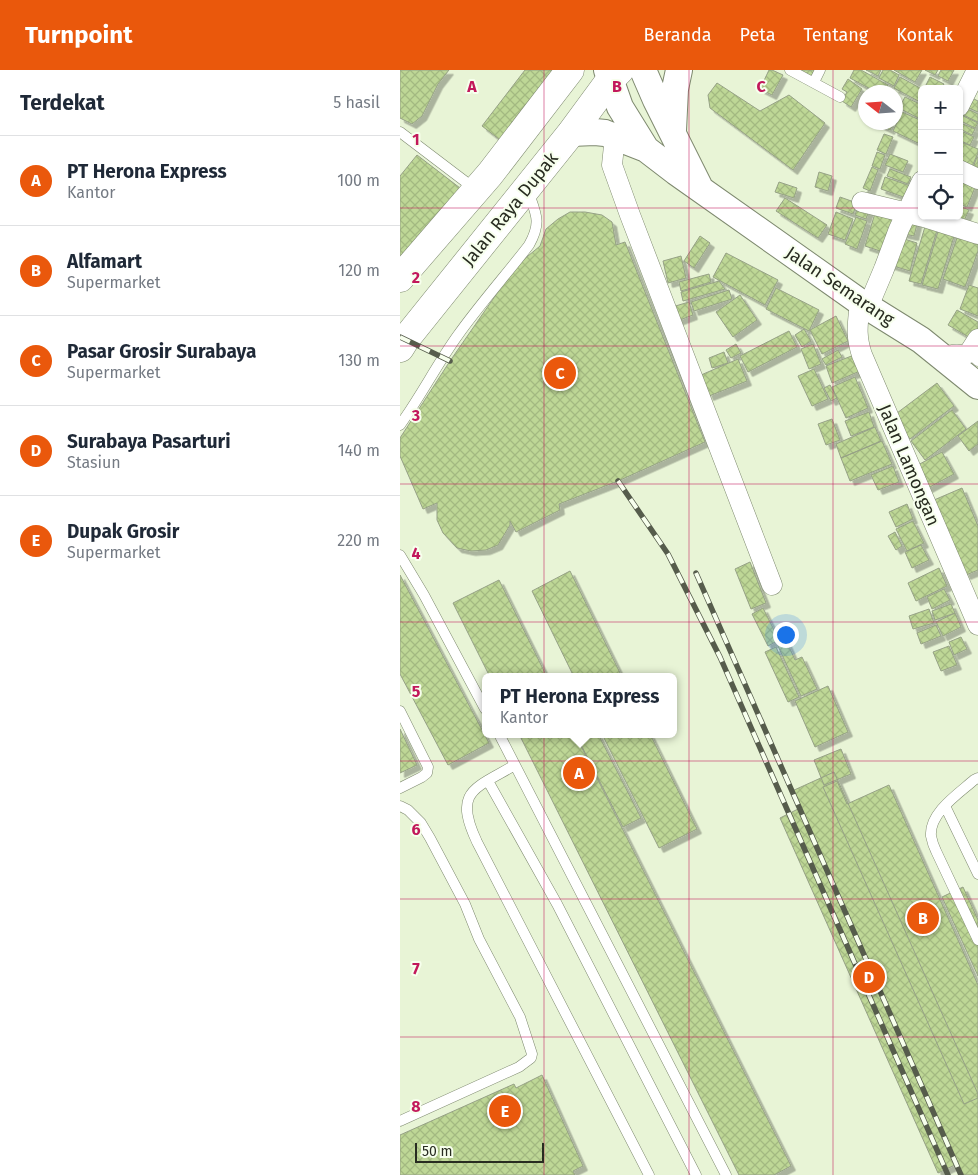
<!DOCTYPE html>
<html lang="id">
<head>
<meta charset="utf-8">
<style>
  body { margin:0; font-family:"Fira Sans",sans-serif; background:#f6f6f7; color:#1f2937 }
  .controls { position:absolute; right:15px; top:15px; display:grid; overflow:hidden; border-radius:8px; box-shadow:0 1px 4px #0004 }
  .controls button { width:45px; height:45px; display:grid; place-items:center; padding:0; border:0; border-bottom:1px solid #e0e1e3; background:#fff; color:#1f2937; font:25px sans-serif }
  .compass { position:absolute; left:458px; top:15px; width:45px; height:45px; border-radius:50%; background:#fff; box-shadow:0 1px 4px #0004; rotate:287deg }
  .scale { position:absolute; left:15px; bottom:12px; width:129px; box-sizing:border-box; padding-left:5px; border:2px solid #282c21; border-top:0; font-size:14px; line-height:18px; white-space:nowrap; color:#282c21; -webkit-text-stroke:4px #f7ffed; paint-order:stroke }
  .you { position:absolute; left:385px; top:564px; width:18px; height:18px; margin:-12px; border:4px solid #fff; border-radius:50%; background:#1a73e8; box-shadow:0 0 0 8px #1a73e833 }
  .badge { display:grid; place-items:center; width:32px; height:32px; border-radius:50%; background:#ea580c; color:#fff; font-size:16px; font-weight:700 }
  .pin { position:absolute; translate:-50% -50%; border:2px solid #fff; box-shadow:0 1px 5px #0006 }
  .popup { position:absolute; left:82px; top:603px; width:195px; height:65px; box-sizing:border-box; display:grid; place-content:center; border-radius:8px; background:#fff; filter:drop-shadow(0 1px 4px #0005); font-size:16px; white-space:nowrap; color:#747a83 }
  .popup b { font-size:19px; color:#1f2937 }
  .popup::after { content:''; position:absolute; left:50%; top:100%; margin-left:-10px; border:10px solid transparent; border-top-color:#fff }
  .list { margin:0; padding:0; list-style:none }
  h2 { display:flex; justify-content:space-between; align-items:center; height:65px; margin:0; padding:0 20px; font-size:21px }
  h2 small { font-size:16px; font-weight:400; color:#747a83 }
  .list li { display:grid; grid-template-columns:32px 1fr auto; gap:15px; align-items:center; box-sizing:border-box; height:90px; padding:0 20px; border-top:1px solid #e0e1e3 }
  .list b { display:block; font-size:19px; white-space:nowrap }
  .list p { margin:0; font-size:16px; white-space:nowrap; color:#747a83 }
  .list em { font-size:16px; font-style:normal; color:#747a83 }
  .icon { flex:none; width:28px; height:28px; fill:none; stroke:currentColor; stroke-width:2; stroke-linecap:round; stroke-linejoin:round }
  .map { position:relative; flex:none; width:578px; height:1105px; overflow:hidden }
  header { display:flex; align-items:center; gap:30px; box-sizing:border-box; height:70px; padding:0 25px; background:#ea580c; color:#fff }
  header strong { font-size:24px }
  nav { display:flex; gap:28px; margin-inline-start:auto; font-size:18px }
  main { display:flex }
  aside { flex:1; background:#fff }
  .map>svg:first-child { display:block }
</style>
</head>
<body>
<header>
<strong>Turnpoint</strong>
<nav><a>Beranda</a><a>Peta</a><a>Tentang</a><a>Kontak</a></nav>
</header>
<main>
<aside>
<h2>Terdekat<small>5 hasil</small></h2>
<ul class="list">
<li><span class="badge">A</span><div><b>PT Herona Express</b><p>Kantor</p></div><em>100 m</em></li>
<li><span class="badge">B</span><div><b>Alfamart</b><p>Supermarket</p></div><em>120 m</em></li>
<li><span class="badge">C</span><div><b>Pasar Grosir Surabaya</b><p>Supermarket</p></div><em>130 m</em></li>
<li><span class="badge">D</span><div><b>Surabaya Pasarturi</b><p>Stasiun</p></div><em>140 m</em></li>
<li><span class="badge">E</span><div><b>Dupak Grosir</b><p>Supermarket</p></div><em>220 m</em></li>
</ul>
</aside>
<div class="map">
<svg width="578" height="1105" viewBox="0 0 578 1105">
  <defs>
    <pattern id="building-cross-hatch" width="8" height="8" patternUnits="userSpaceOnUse" patternTransform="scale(1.25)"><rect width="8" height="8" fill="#bed796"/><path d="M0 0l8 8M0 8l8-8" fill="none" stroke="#a3b981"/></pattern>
    <filter id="shadow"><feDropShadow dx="4.5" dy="4.5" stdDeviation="0" flood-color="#0004"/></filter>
  </defs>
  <rect width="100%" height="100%" fill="#e8f4d6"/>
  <path fill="url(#building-cross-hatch)" stroke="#96a186" filter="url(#shadow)" d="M0,0H49L38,14L22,46L12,54L0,48Z
    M125,0H160L104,73L82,56Z
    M369,0H372L383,5L372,25L360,19Z
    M395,0H415L410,8Z
    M454,0H461L488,15L484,22H476L450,8Z
    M466,0H481L478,6Z
    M483,0H490L499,5L494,16L479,8Z
    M494,0H522L515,12Z
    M525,0H538L535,5Z
    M541,0H554L548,11L538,6Z
    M500,7L522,19V33L494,18Z
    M530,7L544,14L541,19H527L525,17Z
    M448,9L462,19L451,37L442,31L447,22L442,19Z
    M317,13L360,41L389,25L425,53L393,100L310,38L308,25Z
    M566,25L578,31V42L562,35Z
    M505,27L522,35V50L499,38Z
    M561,36L578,44V52L559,43Z
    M496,38L500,40L496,49Z
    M502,42L522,51V75L493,61Z
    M559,44L578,53L575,58L559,50Z
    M482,52H494L490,60L480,55Z
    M563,54L575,59L572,65L560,59Z
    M559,60L574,67L570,75L559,70Z
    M484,64L493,67L486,84L477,80Z
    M559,71L578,79V83L570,101L559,96Z
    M477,82L485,85L480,99L472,96Z
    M490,84L508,91L503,102L485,95Z
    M17,85L60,118L0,196V106Z
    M577,87H578V102L572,100Z
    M472,97L478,100L470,121L463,118Z
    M490,99L511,107L508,114L487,106Z
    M419,102L432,106L428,121L415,117Z
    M485,107L513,117L509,129L481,119Z
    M563,110L576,115L567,137L559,134V119Z
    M379,112L397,118L394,128L375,122Z
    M440,127L457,133L453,144L436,138Z
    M385,128L427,155L418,168L376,141Z
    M459,134L470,138L466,149L455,145Z
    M559,136L569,140L563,153L550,146H559Z
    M476,140L500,148L489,184L465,176Z
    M170,142H185L202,145L212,152L216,175L225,172L305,372L218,411L159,434L160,440L116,462L110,451V455L98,475L86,480L71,481L57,478L43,463L37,450V433L23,439L0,386V368L50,291L116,196L140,176L146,159L158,149Z
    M436,142L453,149L445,170L428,164Z
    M456,147L467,151L457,179L445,174Z
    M505,147L518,150L514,166L500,163Z
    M526,153L538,157L521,214L509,211Z
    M539,158L555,163L538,219L522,215Z
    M559,162L578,169V181L565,217L543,209Z
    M300,166L310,173L294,198L284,191Z
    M498,167L517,173L510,201L490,195Z
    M326,183L378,210L365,235L313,207Z
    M281,186L286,208L268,213L263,191Z
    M309,204L311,212L281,221L279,212Z
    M319,211L325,219L283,231L281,222Z
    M569,215L578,218V246L560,239Z
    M376,218L419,240L409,261L366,239Z
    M329,220L332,229L294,241L291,232Z
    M340,225L357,250L333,267L316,242Z
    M289,232L293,245L277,251L272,237Z
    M557,240L578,252V259L572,269L548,255Z
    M436,246L448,271L422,284L410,260Z
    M404,259L411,271L402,277L395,265Z
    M389,261L397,277L348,302L340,286Z
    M336,274L341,283L331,288L326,280Z
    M413,274L421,294L409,299L401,279Z
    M438,280L442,287L426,295L422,289Z
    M324,282L328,293L312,298L309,288Z
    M454,285L460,301L432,313L426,296Z
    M338,289L347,311L309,326L301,305Z
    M414,299L428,329L412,336L398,306Z
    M455,307L468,338L446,348L432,317Z
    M537,313L554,336L510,369L493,346Z
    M430,315L437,328L431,331L424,318Z
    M552,340L566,359L525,390L511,371Z
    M469,342L474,357L451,366L445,351Z
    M432,349L440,370L426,375L418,354Z
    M578,351V374L569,381L558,366Z
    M475,357L481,371L441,388L436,374Z
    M482,371L492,394L450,411L441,388Z
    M542,382L554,404L528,418L516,396Z
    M493,396L499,412L478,420L471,405Z
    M562,418L578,456V500L566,505L534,430Z
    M507,434L513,449L496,457L489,442Z
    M513,451L524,473L507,481L496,459Z
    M495,462L502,476L496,480L488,466Z
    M521,475L529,490L512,498L505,482Z
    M350,492L366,533L351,539L335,499Z
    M539,498L547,516L516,531L508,513Z
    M170,501L222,607H174L132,521Z
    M0,505L89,673L48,695L0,604Z
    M99,510L147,607H90L53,533Z
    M544,519L550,530L532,539L527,527Z
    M551,534L555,543L535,550L532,541Z
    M363,538L379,570L368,576L352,544Z
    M529,539L534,553L513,559L509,546Z
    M555,543L561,557L543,566L536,552Z
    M536,555L541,566L521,574L517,563Z
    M561,567L567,579L554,585L549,572Z
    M387,572L395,590L402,587L417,619L401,626L378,576Z
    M549,576L557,595L541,601L533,582Z
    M376,577L399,627L388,632L365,582Z
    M428,616L448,662L415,677L395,631Z
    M0,659L17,695L0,703Z
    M119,664H175L391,1096L374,1105H339Z
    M182,664H198L241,748L223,757L177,667Z
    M202,664H250L297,759L259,778Z
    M441,679L451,704L424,715L414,690Z
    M434,702L578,1024V1105H562L557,1094L538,1103L380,748L400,738L392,721Z
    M437,711L447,734L489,715L578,915V1028L564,1034L423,717Z
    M563,817L578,850V906L542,827Z
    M142,1005L183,1096L173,1101L175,1105H0V1065L114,1014L116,1018Z"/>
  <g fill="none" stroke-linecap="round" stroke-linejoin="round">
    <defs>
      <path id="service" d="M390,0L440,27
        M414,12L420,0
        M0,62L75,119
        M540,283C558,277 564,278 578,291
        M0,355C21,326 37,294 58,265C80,234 106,205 129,175C142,152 136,144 128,121
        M0,485L24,525L85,639
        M0,641L28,697L27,703L22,707L0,718
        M99,664L326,1105
        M115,695C74,719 53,721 77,772L249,1105
        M578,708L574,710C558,724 529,743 531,766C532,771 534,777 536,781L578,870
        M88,711L157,834L296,1105
        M0,736L8,740L21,753L30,768L65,834L79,869L120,947L132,984L131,988L119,997L0,1051
        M545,736L578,804"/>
      <path id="minor" d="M559,36L577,0
        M215,66L212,95L230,145L372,515
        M559,100L578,109
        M462,132L524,147L578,164
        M460,232C458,253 455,264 462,285L578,555
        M468,237L484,199L499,159L522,111
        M569,283L578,269"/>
      <path id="tertiary" d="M207,0L220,37L246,79L276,102L460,232L521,270L578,316
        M243,0L256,30L299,116
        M273,60L275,19L279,0
        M171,63L195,62L205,63L246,79"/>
      <path id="primary" d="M0,208L90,104L170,0
        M0,278L5,270L171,63L210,10L220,0"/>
    </defs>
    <use href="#service" stroke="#7e896f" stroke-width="11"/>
    <use href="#minor" stroke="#7e896f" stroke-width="21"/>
    <use href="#tertiary" stroke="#7e896f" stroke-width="28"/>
    <use href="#primary" stroke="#7e896f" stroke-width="29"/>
    <use href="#service" stroke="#fff" stroke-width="10"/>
    <use href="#minor" stroke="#fff" stroke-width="20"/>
    <use href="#tertiary" stroke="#fff" stroke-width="26"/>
    <use href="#primary" stroke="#fff" stroke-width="28"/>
    <defs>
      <path id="rail" d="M0,267L50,291
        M218,411L268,484L320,587L548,1105
        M296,503L561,1105"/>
    </defs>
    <use href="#rail" stroke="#565c4c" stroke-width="5.5"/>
    <use href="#rail" stroke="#f7ffed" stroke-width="4" stroke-dasharray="11" stroke-linecap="butt"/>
  </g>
  <path fill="none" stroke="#c2185b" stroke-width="1" stroke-opacity="0.55" d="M144,0V1105M289,0V1105M433,0V1105M0,138H522M559,138H578M0,276H578M0,414H578M0,552H578M0,691H578M0,829H578M0,967H578"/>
  <g text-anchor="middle" stroke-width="4" stroke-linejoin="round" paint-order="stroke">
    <g font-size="18" fill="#282c21" stroke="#f7ffed">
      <text transform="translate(110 139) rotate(-51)" y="6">Jalan Raya Dupak</text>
      <text transform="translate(440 216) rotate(34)" y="6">Jalan Semarang</text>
      <text transform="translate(509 395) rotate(67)" y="6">Jalan Lamongan</text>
    </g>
  </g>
  <g font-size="16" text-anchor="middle" font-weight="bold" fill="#c2185b" stroke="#f7ffed" stroke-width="4" stroke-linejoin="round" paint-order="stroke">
    <text x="72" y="22">A</text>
    <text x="217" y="22">B</text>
    <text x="361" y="22">C</text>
    <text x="16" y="75">1</text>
    <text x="16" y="213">2</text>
    <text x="16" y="351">3</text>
    <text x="16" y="489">4</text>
    <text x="16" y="627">5</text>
    <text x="16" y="765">6</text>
    <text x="16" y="904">7</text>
    <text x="16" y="1042">8</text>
  </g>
</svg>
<div class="controls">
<button>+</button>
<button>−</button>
<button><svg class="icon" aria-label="locate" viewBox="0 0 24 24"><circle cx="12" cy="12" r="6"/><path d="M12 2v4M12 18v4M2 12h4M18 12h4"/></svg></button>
</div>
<svg class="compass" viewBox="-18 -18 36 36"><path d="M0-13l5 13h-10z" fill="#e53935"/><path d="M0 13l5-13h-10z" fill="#747a83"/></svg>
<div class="scale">50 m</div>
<div class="you"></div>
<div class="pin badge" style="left:179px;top:703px">A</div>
<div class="popup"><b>PT Herona Express</b>Kantor</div>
<div class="pin badge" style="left:523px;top:848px">B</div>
<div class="pin badge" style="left:160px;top:303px">C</div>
<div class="pin badge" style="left:469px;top:907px">D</div>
<div class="pin badge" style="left:105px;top:1041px">E</div>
</div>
</main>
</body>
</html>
